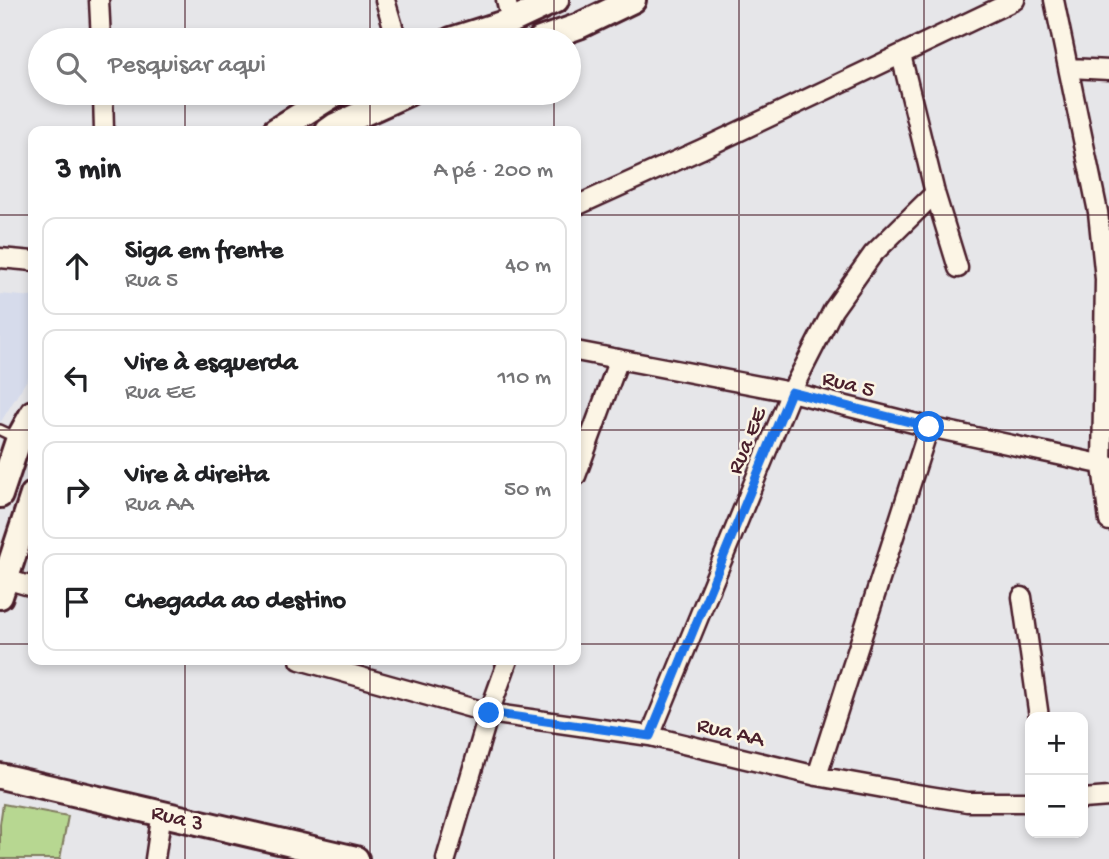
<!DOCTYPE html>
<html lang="pt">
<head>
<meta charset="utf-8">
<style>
  body { margin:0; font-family:"Gochi Hand",sans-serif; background:#f2f2f2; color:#202124 }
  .controls { position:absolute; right:21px; bottom:21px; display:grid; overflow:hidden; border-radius:14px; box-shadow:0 4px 10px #0003 }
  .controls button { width:63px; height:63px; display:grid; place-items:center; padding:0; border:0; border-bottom:2px solid #e0e0e0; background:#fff; color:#202124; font:35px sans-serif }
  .stop { position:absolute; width:21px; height:21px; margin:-16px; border:5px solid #1a73e8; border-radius:50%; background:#fff }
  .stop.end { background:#1a73e8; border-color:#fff; box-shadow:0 2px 7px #0008 }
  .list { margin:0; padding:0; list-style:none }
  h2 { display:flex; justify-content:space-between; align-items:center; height:91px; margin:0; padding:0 28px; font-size:30px }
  h2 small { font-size:23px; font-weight:400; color:#757577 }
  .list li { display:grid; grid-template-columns:46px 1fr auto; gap:21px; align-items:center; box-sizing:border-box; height:98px; margin:0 14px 14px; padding:0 14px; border:2px solid #e0e0e0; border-radius:14px }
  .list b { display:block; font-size:26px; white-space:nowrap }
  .list p { margin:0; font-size:23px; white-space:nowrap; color:#757577 }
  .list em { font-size:23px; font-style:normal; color:#757577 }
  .icon { flex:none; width:38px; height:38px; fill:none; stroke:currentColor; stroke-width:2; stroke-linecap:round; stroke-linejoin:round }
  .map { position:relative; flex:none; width:1109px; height:859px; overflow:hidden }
  .search { position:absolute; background:#fff; box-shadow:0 4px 10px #0003; left:28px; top:28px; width:553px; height:77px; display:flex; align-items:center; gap:18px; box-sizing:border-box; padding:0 24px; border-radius:38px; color:#757577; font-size:26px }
  .panel { position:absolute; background:#fff; box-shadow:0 4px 10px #0003; left:28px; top:126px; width:553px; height:539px; border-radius:14px }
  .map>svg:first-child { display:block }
</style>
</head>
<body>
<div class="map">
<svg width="1109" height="859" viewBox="0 0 1109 859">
  <rect width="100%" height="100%" fill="#e6e6e9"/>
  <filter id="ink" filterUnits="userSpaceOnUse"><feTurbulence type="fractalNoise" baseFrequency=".0143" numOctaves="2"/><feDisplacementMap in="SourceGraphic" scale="14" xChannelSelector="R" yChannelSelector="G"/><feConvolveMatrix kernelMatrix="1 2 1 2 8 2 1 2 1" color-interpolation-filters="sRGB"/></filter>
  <g filter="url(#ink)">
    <path fill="#d6dbeb" d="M0,294L33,297V370L0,423Z"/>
    <path fill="#b7d791" stroke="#807b5e" stroke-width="2" d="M3,804L68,816L60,859H0V824Z"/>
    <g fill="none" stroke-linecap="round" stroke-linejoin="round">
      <defs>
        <path id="lane" d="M0,430L17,438"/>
        <path id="street" d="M99,0L101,40
          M385,0L397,40
          M506,0L511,21
          M1054,0L1098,212L1105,279L1102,466L1109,521
          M901,55L935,193L958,268
          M1070,68L1109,70
          M103,93L104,131
          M576,206L702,149L1015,0
          M0,258L33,261
          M576,351L791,392L929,427L1109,466
          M576,476L619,359
          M5,579L33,587
          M1022,597L1039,717
          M300,660L489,713L650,736L817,776L911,793L967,802H1030
          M650,736L791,392L833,310L873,254L935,193
          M817,776L929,427
          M1083,799L1109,797
          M155,859L162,812
          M446,859L489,713L508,660"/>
        <path id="secondary" d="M451,40L511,21L556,0
          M540,40L579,26L633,0
          M275,131L336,93
          M328,131L335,126L408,93
          M0,495L19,438L33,413
          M0,596L33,495
          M0,776L356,859"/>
      </defs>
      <use href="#lane" stroke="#4a1f2b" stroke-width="14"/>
      <use href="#street" stroke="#4a1f2b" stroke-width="23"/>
      <use href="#secondary" stroke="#4a1f2b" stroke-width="30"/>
      <use href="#lane" stroke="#fcf5e5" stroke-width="9"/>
      <use href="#street" stroke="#fcf5e5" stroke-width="18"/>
      <use href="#secondary" stroke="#fcf5e5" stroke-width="24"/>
    </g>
  </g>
  <g fill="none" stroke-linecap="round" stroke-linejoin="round" filter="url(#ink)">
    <path stroke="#1a73e8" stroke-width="9" d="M489,713L650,736L791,392L929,427"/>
  </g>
  <path fill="none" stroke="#4a1f2b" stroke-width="2" stroke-opacity="0.55" d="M185,0V40M370,0V40M554,0V40M739,0V859M924,0V859M185,93V131M370,93V131M554,93V131M0,215H33M576,215H1109M0,430H33M576,430H1109M0,644H33M576,644H1109M185,660V859M370,660V859M554,660V859"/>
  <g text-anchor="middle" stroke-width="5" stroke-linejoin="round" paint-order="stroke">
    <g font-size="23" fill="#4a1f2b" stroke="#fcf5e5">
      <text transform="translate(849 382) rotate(14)" y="8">Rua 5</text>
      <text transform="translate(745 440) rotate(-68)" y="8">Rua EE</text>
      <text transform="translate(731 730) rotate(13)" y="8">Rua AA</text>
      <text transform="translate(178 816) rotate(14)" y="8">Rua 3</text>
    </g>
  </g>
</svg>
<div class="controls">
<button>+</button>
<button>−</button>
</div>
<div class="stop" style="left:929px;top:427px"></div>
<div class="stop end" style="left:489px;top:713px"></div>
<div class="search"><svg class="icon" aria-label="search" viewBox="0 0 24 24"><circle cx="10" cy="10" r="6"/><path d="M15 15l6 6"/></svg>Pesquisar aqui</div>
<section class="panel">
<h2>3 min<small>A pé · 200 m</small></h2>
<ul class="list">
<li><svg class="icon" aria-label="ahead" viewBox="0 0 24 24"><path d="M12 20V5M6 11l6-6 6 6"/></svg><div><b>Siga em frente</b><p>Rua 5</p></div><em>40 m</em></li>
<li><svg class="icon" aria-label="left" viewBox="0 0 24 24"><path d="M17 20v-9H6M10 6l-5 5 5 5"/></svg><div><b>Vire à esquerda</b><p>Rua EE</p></div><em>110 m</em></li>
<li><svg class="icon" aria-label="right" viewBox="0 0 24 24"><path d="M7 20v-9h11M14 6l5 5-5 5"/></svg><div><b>Vire à direita</b><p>Rua AA</p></div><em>50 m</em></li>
<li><svg class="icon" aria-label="arrive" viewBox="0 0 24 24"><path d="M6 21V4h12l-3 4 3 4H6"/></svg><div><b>Chegada ao destino</b></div></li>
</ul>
</section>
</div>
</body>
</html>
